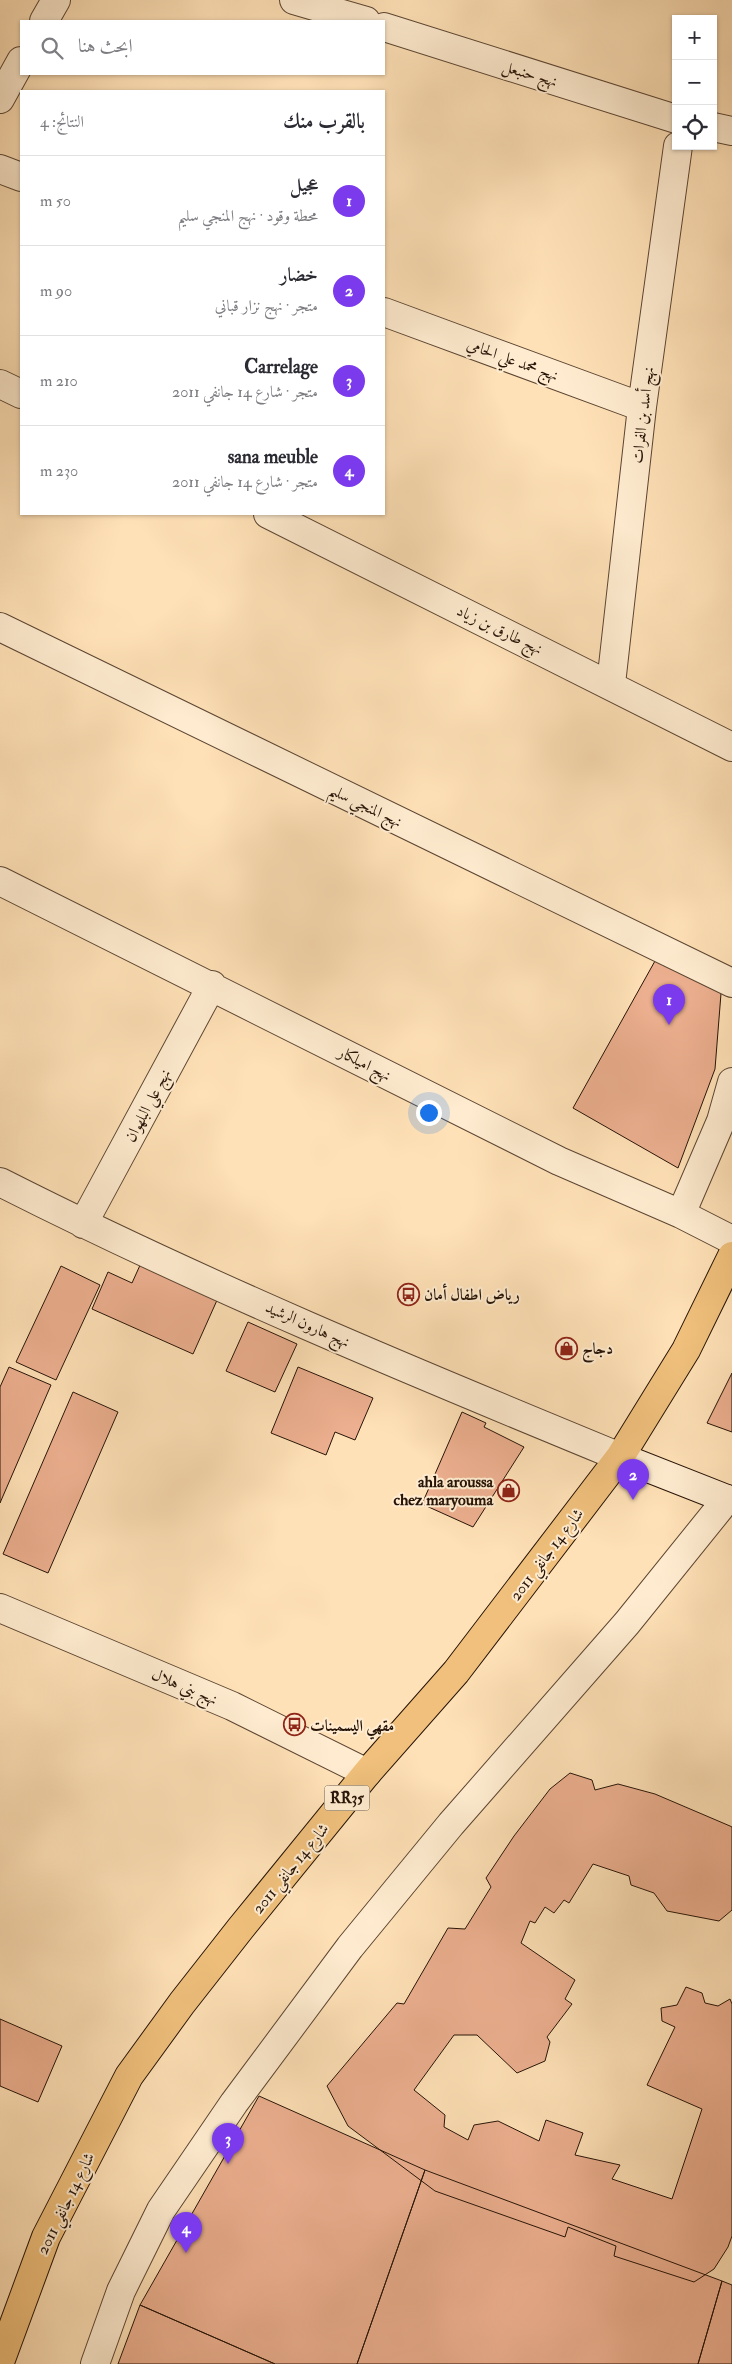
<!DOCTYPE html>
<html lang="ar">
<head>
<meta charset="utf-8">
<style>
  body { margin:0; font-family:"IM FELL Double Pica",Amiri,serif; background:#f2f2f3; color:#2b2b33; direction:rtl }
  .controls { position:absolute; right:15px; top:15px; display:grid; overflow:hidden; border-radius:0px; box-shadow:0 1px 4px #0004 }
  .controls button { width:45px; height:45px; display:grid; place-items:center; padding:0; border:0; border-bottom:1px solid #e1e1e2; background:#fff; color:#2b2b33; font:25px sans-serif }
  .you { position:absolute; left:428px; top:1112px; width:18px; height:18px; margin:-12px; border:4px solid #fff; border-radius:50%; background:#1a73e8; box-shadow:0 0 0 8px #1a73e833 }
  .badge { display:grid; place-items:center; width:32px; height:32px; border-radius:50%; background:#7c3aed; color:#fff; font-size:16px; font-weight:700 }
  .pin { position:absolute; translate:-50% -41px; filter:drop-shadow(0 1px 2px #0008) }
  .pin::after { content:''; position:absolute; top:26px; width:18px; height:15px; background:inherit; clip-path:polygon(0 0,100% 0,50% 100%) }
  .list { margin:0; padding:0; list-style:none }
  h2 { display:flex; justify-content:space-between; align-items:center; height:65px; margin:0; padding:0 20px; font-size:21px }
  h2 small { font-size:16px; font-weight:400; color:#7c7c81 }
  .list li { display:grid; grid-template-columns:32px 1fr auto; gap:15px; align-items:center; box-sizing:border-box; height:90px; padding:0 20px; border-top:1px solid #e1e1e2 }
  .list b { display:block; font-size:19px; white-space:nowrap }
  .list p { margin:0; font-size:16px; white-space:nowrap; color:#7c7c81 }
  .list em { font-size:16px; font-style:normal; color:#7c7c81 }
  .icon { flex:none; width:28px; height:28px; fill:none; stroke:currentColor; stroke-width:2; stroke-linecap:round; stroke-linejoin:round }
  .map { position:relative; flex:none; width:732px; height:2364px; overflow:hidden; direction:ltr }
  .search { position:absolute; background:#fff; box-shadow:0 1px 4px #0004; left:20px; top:20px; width:365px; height:55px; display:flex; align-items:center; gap:12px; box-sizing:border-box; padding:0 18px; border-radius:0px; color:#7c7c81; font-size:19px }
  .panel { position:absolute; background:#fff; box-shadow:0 1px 4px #0004; left:20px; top:90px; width:365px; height:425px; border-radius:0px; direction:rtl }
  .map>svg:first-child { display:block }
</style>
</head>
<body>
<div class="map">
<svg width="732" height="2364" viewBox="0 0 732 2364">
  <rect width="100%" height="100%" fill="#ffe1b7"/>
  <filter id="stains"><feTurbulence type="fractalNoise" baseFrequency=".004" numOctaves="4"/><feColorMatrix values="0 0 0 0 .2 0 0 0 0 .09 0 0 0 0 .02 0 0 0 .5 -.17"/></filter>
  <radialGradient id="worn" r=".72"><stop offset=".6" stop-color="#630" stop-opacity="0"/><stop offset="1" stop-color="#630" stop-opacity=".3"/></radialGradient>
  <path fill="#ecaf8f" stroke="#261307" d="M660,952L722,981L715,1069L678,1168L573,1108Z
    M141,1263L218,1298L193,1354L92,1309L108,1272L132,1283Z
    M61,1266L100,1285L56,1380L16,1362Z
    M248,1322L297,1344L275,1392L226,1371Z
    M9,1367L51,1385L0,1503V1387Z
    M298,1367L373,1398L355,1440L335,1432L326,1455L271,1433Z
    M732,1373V1432L707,1423Z
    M73,1392L118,1412L48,1573L3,1554Z
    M462,1412L486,1423L484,1427L524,1447L473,1527L422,1504Z
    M570,1773L592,1780L595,1790L618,1784L655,1794L730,1826L732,1827V1910L719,1921L667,1911L654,1893L631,1885L629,1876L593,1864L569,1903L564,1900L554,1913L545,1907L535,1923L530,1921L521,1943L575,1980L565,1999L572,2004L547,2037L550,2042L545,2061L517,2073L477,2035H454L414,2090L445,2115L444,2127L468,2140L474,2125L498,2121L539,2141L546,2120L583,2133L575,2155L620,2165L612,2179L672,2199L702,2109L647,2085L675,2027L662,2021L661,2008L677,2005L686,1987L702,1993L705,2003L718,2006L730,1999L732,2004V2236L728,2247L714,2269L694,2282L614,2256L616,2246L568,2227L565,2237L435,2191L348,2126L327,2086L397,2003L404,2004L448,1928L465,1929L491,1887L486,1878L514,1836L550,1789Z
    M0,2019L62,2046L38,2102L0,2086Z
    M259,2096L425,2170L357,2364H275L140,2305Z
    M425,2170L722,2281L698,2364H357Z
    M722,2281L732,2285V2364H698Z
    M140,2305L275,2364H118Z"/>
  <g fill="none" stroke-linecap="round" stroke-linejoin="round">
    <defs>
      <path id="street" d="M294,0L366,21
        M44,21L56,0
        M384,27L676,119
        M0,99L21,61
        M713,127L732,131
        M0,169L21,177
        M384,312L642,407
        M0,384L21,394
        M268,514L732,747
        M0,627L732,983
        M611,684L642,407L678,146
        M0,881L559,1161L681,1214L732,1240
        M0,1182C201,1284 411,1371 620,1457
        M681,1214L721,1121L732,1082
        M83,1224L212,985
        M0,1608L232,1706L367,1773
        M95,2364L121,2291L161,2210L234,2103L350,1947L451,1824L627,1623L727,1499"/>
      <path id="secondary" d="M620,1457L732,1501"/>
      <path id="primary" d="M0,2362L46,2237L129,2076L182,2003L240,1929L367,1773L456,1672L620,1457L686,1350L732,1256"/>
    </defs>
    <use href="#street" stroke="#5c4633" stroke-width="30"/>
    <use href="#secondary" stroke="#261307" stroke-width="30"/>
    <use href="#primary" stroke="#261307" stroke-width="30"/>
    <use href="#street" stroke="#ffecd0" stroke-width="28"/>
    <use href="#secondary" stroke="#ffecd0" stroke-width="28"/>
    <use href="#primary" stroke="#f0c07c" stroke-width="28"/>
  </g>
  <defs>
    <symbol id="bus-ring" viewBox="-11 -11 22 22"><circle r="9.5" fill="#ffecd0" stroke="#8f2418" stroke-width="1.5"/><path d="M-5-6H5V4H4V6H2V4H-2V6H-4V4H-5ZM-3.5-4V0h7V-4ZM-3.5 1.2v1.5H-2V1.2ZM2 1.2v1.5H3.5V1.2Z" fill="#8f2418"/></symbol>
    <symbol id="shop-ring" viewBox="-11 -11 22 22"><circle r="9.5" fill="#ffecd0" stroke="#8f2418" stroke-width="1.5"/><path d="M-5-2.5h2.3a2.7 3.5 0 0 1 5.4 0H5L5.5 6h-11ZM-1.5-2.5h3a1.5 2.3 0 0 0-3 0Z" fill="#8f2418"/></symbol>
  </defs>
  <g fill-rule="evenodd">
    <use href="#bus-ring" x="396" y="1282" width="25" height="25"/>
    <use href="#shop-ring" x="554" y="1336" width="25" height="25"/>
    <use href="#shop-ring" x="496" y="1478" width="25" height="25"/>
    <use href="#bus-ring" x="282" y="1712" width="25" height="25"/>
  </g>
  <g text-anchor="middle" stroke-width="4" stroke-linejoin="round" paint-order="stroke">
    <rect fill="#ffecd0" stroke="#675443" stroke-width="1" x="324.5" y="1785.5" width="45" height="25" rx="4"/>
    <g font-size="15" font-weight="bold" fill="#261307">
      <text x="347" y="1803">RR35</text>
    </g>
    <g font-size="16" fill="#261307" stroke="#ffecd0">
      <text transform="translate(530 73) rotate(17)" y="6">نهج حنبعل</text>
      <text transform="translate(513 359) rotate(20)" y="6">نهج محمد علي الحامي</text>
      <text transform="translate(642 415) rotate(-83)" y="6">نهج أسد بن الفرات</text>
      <text transform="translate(500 629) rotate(26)" y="6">نهج طارق بن زياد</text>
      <text transform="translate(366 805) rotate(26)" y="6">نهج المنجي سليم</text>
      <text transform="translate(365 1063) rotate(27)" y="6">نهج اميلكار</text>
      <text transform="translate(147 1105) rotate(-62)" y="6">نهج علي البلهوان</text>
      <text transform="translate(308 1324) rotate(24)" y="6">نهج هارون الرشيد</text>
      <text transform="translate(546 1554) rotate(-53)" y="6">شارع 14 جانفي 2011</text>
      <text transform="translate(185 1686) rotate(23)" y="6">نهج بني هلال</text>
      <text transform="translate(290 1868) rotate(-51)" y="6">شارع 14 جانفي 2011</text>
      <text transform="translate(65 2203) rotate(-64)" y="6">شارع 14 جانفي 2011</text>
    </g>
    <g font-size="16" font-weight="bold" fill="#261307" stroke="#ffecd0" text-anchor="start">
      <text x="424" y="1300">رياض اطفال أمان</text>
      <text x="582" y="1354">دجاج</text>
      <text x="493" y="1487" text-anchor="end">ahla aroussa<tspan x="493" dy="18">chez maryouma</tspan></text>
      <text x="310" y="1731">مقهي اليسمينات</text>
    </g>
  </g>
  <rect width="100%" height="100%" filter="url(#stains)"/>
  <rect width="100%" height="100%" fill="url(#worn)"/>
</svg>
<div class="controls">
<button>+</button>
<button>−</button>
<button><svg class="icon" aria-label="locate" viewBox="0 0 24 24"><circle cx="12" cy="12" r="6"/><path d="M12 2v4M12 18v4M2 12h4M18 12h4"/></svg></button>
</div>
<div class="you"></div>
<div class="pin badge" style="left:669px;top:1025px">1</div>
<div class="pin badge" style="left:633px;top:1500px">2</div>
<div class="pin badge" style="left:228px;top:2164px">3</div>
<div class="pin badge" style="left:186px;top:2253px">4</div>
<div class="search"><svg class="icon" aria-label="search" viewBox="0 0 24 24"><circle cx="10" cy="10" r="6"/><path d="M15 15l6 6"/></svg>ابحث هنا</div>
<section class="panel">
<h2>بالقرب منك<small>النتائج: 4</small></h2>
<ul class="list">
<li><span class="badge">1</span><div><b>عجيل</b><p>محطة وقود · نهج المنجي سليم</p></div><em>50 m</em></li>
<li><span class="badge">2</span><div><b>خضار</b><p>متجر · نهج نزار قباني</p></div><em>90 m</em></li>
<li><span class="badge">3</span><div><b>Carrelage</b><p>متجر · شارع 14 جانفي 2011</p></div><em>210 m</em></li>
<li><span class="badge">4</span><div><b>sana meuble</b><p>متجر · شارع 14 جانفي 2011</p></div><em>230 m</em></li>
</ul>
</section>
</div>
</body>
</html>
